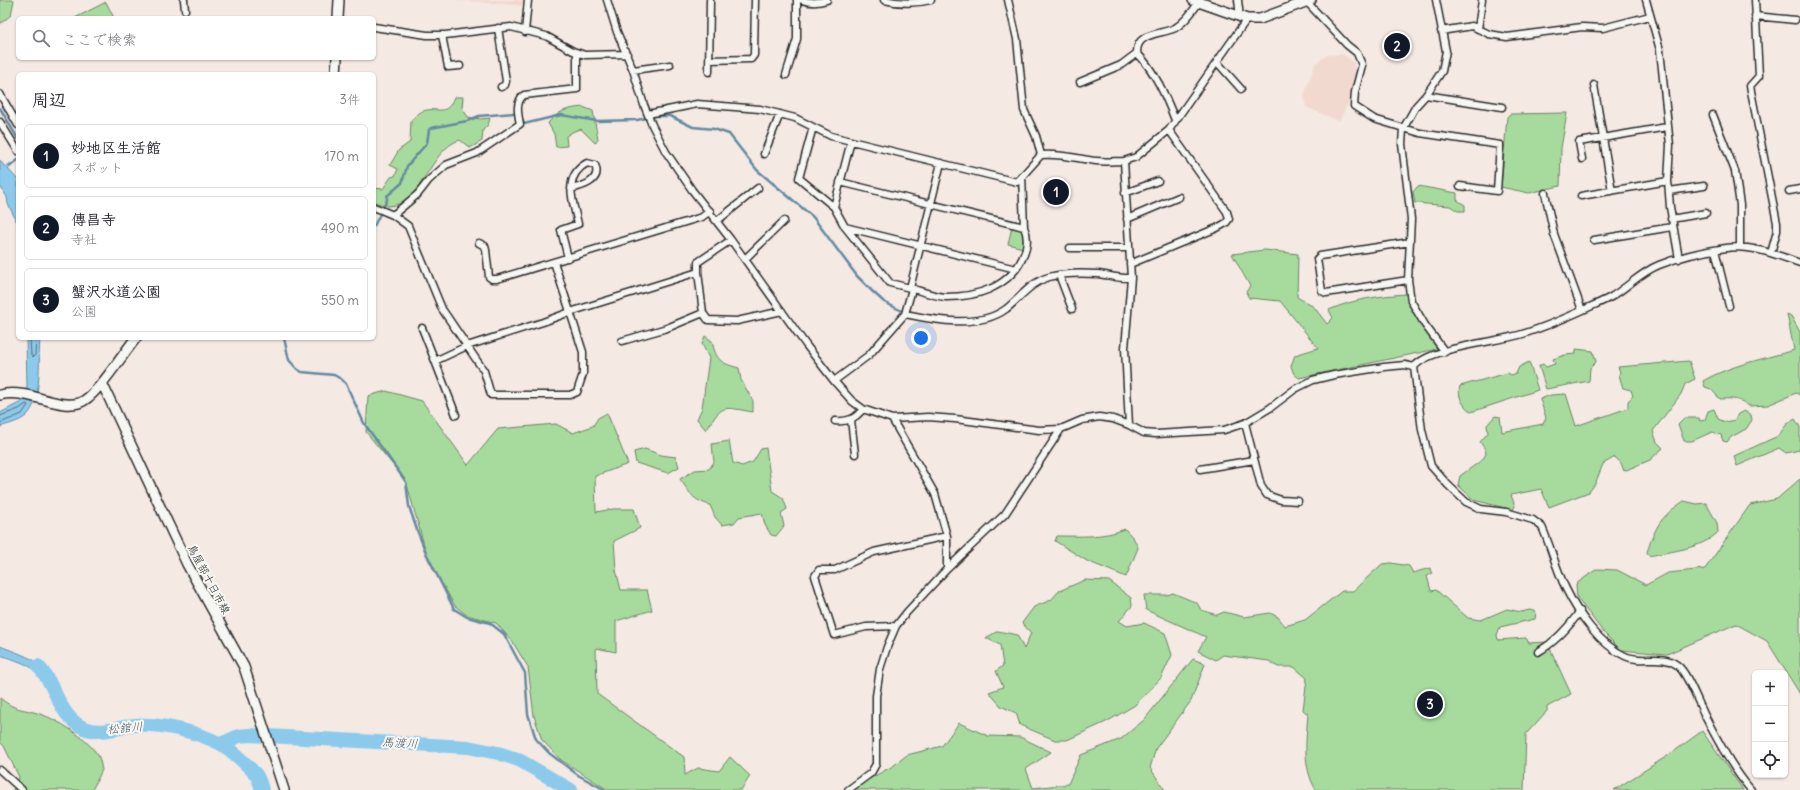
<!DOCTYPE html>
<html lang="ja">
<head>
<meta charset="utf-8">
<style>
  body { margin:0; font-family:Delius,"Klee One",sans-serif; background:#f7f7f7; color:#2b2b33 }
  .controls { position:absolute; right:12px; bottom:12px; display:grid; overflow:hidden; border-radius:6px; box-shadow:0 1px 3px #0004 }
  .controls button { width:36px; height:36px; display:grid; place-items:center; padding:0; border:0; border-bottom:1px solid #e1e1e2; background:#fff; color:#2b2b33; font:20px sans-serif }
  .you { position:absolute; left:921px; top:338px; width:14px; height:14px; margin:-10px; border:3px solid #fff; border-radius:50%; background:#1a73e8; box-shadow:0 0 0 6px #1a73e833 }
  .badge { display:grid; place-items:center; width:26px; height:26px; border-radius:50%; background:#111827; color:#fff; font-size:13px; font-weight:700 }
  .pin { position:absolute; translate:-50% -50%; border:2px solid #fff; box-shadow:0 1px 4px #0006 }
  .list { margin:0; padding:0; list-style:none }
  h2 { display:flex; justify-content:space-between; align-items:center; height:52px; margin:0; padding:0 16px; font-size:17px }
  h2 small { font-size:13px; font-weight:400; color:#7c7c81 }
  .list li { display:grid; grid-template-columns:26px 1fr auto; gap:12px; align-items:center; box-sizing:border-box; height:64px; margin:0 8px 8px; padding:0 8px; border:1px solid #e1e1e2; border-radius:6px }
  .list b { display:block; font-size:15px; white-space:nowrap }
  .list p { margin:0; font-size:13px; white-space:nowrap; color:#7c7c81 }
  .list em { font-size:13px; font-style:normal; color:#7c7c81 }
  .icon { flex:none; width:22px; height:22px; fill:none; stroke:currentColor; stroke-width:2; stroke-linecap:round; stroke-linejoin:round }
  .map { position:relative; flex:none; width:1800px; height:790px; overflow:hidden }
  .search { position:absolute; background:#fff; box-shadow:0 1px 3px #0004; left:16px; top:16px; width:360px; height:44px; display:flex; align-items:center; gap:10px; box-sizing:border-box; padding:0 14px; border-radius:6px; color:#7c7c81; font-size:15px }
  .panel { position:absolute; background:#fff; box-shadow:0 1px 3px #0004; left:16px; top:72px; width:360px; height:268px; border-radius:6px }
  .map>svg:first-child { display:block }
</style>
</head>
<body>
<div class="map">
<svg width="1800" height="790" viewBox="0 0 1800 790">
  <rect width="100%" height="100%" fill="#f4e9e3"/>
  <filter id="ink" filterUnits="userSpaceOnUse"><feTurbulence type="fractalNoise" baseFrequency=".025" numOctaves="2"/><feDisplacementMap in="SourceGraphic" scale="8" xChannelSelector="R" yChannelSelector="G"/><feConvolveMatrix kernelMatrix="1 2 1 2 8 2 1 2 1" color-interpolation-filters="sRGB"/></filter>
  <g filter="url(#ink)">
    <path fill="#f2d9d0" d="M454,0H525V6Z
      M1343,54L1354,63L1355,77L1351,98L1339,121L1306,107L1304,95L1315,64L1327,55Z"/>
    <path fill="#a7db9e" stroke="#698364" d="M0,0H14L11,15L0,24Z
      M106,2L114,18H75Z
      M454,97H463L462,108L468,117L480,119L490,118L488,125L483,130L482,141L470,148L460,140C430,148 422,205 389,206C384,206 379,203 374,202V188L383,189L391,177L395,176L398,169L390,165L399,150L410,142L411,120C414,118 419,112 423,111C439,106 446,118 454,97Z
      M583,107L593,111L598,139L595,143L581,129L574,131L566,136L567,146L556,147L554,134L548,123C560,110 566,109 583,107Z
      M1567,113L1561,148L1560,186L1529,193L1501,187L1507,117L1510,114Z
      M1418,186L1457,193V200L1465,205V211H1458L1450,206L1415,203L1413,192Z
      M1012,227L1020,229L1023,232V248L1008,244Z
      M1265,250L1298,254L1297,297L1314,307L1327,324L1333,318L1329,310C1354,299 1379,296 1406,294L1437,349L1299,378L1294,374L1291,366L1295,355L1318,348L1280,301L1249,298L1246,292L1250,286L1232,254Z
      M1787,314L1791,316L1800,332V395L1796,393L1768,405L1749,406C1741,399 1731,398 1720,399L1711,389L1705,387L1703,381C1730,365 1764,359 1794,350Z
      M705,336L712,341C716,360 720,363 739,368L741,380L753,401V412C723,407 723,403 706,430L697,419L702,408L709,358L702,344Z
      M1576,349L1593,351L1596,362L1590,368L1589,381L1546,389L1539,366L1543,364L1546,367L1555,364L1553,359L1565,355L1576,354Z
      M1689,361L1695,379L1685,384L1681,394L1653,431L1657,442L1663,448L1650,460L1624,471L1621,463L1615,457L1603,464L1595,484L1589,492L1549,507L1541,489L1511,495L1515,506L1513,510L1474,500L1458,485L1460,476L1482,460L1486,454L1485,449L1480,442L1488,433L1487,425L1495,416L1500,417L1502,432L1543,424L1546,418L1540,399L1551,395L1566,394L1576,426L1628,408V401L1633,396L1631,390L1623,388L1619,375L1620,372L1618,367Z
      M1529,362L1538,390L1471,412C1463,406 1457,396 1460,386L1508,373L1511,375L1516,374L1519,367Z
      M386,391L422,401L468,465L498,429L556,424L573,433L593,426L598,418L607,413L628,464L595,476L596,512L613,509H634L640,528L614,541L616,570L621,590H647L652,610L616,621V652L596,648L597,694L684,757L685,775L698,768L719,771L730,757L750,776L741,790H608L561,760L542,740L534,716L528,667L512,641L496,623L467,615L455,606L428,559L406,481L366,432L368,396Z
      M1714,409L1718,419L1725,422L1735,420L1738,414L1744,411L1751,415L1752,420L1746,429L1731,437L1727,442L1723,441L1721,435L1712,432L1692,441H1684L1678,424L1684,418H1699L1700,421L1705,420L1708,411Z
      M1795,419L1800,427V451L1799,450L1786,453L1779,448L1737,466L1734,456L1778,436L1787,424Z
      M729,441L733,463L742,466L753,462L761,449L766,448L772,491L783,498L787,509L781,513L784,526L776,536L771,535L765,525L762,513L739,517L734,523L722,525L715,517L710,505C692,500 690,493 680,479L695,470L709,469L714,462L712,444Z
      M645,449L661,455L676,457L679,467L668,473L636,463L634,452Z
      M1800,479V694L1767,641L1736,624L1667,654L1621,650L1604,633L1577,598L1576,584L1597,569L1617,570L1646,585L1668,573L1705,569L1750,505L1777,499Z
      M1684,501L1697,504L1706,503L1717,523L1718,532C1702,549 1671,551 1649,556L1647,552C1656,526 1660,517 1684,501Z
      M1125,529L1134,539L1138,548L1126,577L1087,561L1055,541L1057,536C1080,536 1103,538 1125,529Z
      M1391,563L1409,566L1413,573L1430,568L1433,573L1427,576L1431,591L1436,590L1468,618L1481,620L1507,609L1521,612L1530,610L1536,612L1535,619L1500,627L1497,635L1498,640L1526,638L1529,643L1547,642L1571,694L1547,707V711L1526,734L1524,790H1316C1302,766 1306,741 1308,714L1303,710L1307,678L1294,667H1278L1269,661L1223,655L1216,660L1198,651L1206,637L1146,610L1144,595H1167L1173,593L1197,603L1201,610L1217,615L1224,612L1244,617L1270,613L1278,617L1285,626L1305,620L1342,591H1353L1382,564Z
      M1085,580L1109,581L1131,598L1132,606L1119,621L1127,626L1144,623L1165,633L1172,655L1161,678L1135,705L1108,721L1067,740H1055L1020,725L1016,713L1001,706L989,692L1003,687L996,671L1003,666L1000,645L986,638L998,631L1017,635L1024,649L1031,633L1022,623L1034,607L1051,600L1059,591Z
      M1193,659L1205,664L1191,701L1156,748L1150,768L1165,790H849L893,766L907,755L942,746L959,723L988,736L1020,737L1051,752L1026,769L1033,788L1068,784L1081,755L1121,739L1144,720Z
      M0,698C15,711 23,708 40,714C59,720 86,738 98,755C100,759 101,765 102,770L92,790H13L19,777L4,746L0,742Z
      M1702,731L1743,790H1614L1672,753Z"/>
    <path fill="#8ccaec" stroke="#658a9f" d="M0,160L5,167L11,163L13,165L8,169L18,180V224L8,204L7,197L0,186Z
      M26,338H40C38,360 43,401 26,416C19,422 8,424 0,427V413L23,401L27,386Z
      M0,646C20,654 42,660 55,679L46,682C35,665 18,661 0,655Z"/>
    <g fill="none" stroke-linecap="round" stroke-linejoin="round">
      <path stroke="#526b78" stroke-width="1" d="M30,338L31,355L33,357L35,355L36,338
        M0,416L19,409L26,404L28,405L22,414L0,423"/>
      <path stroke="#658a9f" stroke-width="2.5" d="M0,108L18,139
        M522,121L524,124L561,115L597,121L637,120L656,116H670L693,127L714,129L729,134L757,170L813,217L857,276L873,292L884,302L902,311
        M10,166L18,160
        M374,226L387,200V196L402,183L407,166L427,143L429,130L431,128L467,121L479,116L514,113L517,116
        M284,338L289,360L297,369L302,372L334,375L341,379L346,384L364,423L406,482L409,506L417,530L427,555L454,609L467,617L490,623L504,634L525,673L528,714L536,739L549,753L578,775L605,790"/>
      <path stroke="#8ccaec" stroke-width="14" d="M38,666C56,684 59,718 84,728C100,735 119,727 135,725C161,723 197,732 221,744C229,748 251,768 257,776C259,780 261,786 262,790
        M221,744L239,736L249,735L468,747L498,753L519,760L571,790"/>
      <defs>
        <path id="minor" d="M184,0L185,10
          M607,0L617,32L633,70L644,105L652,125L666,152L692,190L731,240L806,345L834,381L852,401L863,409L892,419L928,417L955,419L1039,430L1061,429L1082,420L1099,417L1113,419L1129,425L1125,348L1131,278L1124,161L1136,157L1169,130L1247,19
          M802,0C810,3 818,3 827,0
          M884,0C901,4 915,4 931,0
          M1008,0L1017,39L1024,110L1036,136L1041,155
          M1238,0L1240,18
          M1436,0L1446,51L1442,71L1426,95L1416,106L1403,129L1402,144L1411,219L1408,280L1411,301L1425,325L1445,352
          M1646,0L1660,50L1670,145L1668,181L1670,207L1679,259
          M1755,0L1759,76L1750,86L1777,223V231L1771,253
          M1307,2L1347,45L1357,53L1362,65L1355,92L1354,106L1374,119L1420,133L1500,145L1497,191L1460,186
          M1755,16L1795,20
          M374,27L427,35H445L511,27L546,36L573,51L585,55L627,54
          M498,28L506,81L505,85L501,87
          M1478,29L1482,0
          M1441,31L1472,26L1489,34L1507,37L1582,27L1603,28L1650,16
          M525,32L528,0
          M442,35L448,67L460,66
          M709,60L751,59L754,55L755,0
          M1217,62L1241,89
          M633,70L670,65
          M709,72L710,0
          M786,75L797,39V0
          M1080,82L1121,65L1137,53
          M1594,85L1612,191
          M0,94L18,125
          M1426,95L1502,107
          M648,114L697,104L760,109L795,118L831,136L1017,182L1041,155C1060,153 1078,159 1096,161C1105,162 1115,161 1124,161
          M1713,115L1735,171L1740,205V247
          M1175,120C1166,97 1155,71 1137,53C1136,32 1161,35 1175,28C1184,23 1193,11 1199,2
          M0,122L18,151
          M813,127L799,178L834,207L845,227L890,283L910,288
          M764,154L780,114
          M1582,159L1579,142L1667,127
          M941,163L910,288C921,291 934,296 946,297C976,297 1008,288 1022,259C1027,249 1029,238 1024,227L1022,176
          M840,182L1024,227
          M1669,191L1704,186
          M1789,191L1800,189
          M1125,193L1158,181
          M1545,193L1554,234L1582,310
          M1581,196L1668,181
          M374,207L393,215L408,226L442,309L484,371L491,395H570L577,392L583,374V352L554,262
          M834,207L851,141
          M393,215L418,194L429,180L446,165L477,153L520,124C518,114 515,102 524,95L577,89V53
          M1127,219L1179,197
          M1671,219L1706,213
          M717,221L758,188
          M845,227L1016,269
          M1594,240L1672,227
          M479,243L485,246L486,250L489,277L492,279H497L702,217L710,211
          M1070,248H1129
          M1715,250L1729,306
          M568,258L561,230L578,224C573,201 562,177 587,163L595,165C602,181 583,186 571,189
          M745,259L784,221
          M1130,264L1217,228L1226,223L1229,219L1227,212L1169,130
          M698,272L703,313L708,320L737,321L782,311
          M1059,275L1072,309
          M1408,280L1326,293L1322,291L1317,259L1320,256L1410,242
          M905,314L912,289
          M422,328L435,361
          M622,341L667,328L703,313
          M1414,367L1422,430L1431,466L1448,485L1466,502L1481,509L1506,512L1533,520L1542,527C1551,547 1556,569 1566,589C1577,612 1600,645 1625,656C1641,664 1662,653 1677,665C1688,673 1699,705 1706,718C1719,743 1733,769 1751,790
          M1414,367C1429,348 1494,342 1519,335C1540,329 1561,320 1581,311C1591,306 1602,302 1611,297C1628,287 1641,272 1659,265C1679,257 1705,251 1726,248C1750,244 1777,255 1800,263
          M834,381L869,355L905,314C934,320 979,329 1006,309C1020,298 1031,282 1049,277C1064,273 1082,273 1098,274C1109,275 1119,279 1131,278
          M456,415L435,361L467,346L543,322L570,312L698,272V262L731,240
          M892,419L935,494L947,536V569
          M851,420L855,454
          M835,421C848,422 855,419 863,409
          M1245,423L1261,486L1267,495L1281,500L1298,501
          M1129,425L1144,433L1156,434L1224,430L1245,423L1270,408L1295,389L1313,380L1334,375L1384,367L1405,365L1414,367
          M1200,469L1254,460
          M896,626L866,627L834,635L815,576L819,570H835L874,552L947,536
          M1538,652C1555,642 1569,627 1580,611
          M0,770L22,790
          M848,790L871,773L876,764V696L880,669L887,647L896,626L907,612L947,569L1005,514L1061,429"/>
        <path id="secondary" d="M1193,0L1247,19H1260L1311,0
          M338,18L339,0
          M336,74L337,58
          M102,383L187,564L244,667L284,790
          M0,395C14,391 32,396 46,400C57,403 68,406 79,403C96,398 123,353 136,338"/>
      </defs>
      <use href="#minor" stroke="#2b2b2b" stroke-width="9"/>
      <use href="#secondary" stroke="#2b2b2b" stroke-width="12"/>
      <use href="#minor" stroke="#f6f6f2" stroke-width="6"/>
      <use href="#secondary" stroke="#f6f6f2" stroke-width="9"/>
    </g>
  </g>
  <g text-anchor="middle" stroke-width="4" stroke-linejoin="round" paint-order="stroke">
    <g font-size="11" fill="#2b2b2b" stroke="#f6f6f2">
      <text transform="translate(209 579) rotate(62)" y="4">鳥屋部十日市線</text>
    </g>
    <g font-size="12" font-style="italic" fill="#485b65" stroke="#f6f6f2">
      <text transform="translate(125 728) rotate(-5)" y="4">松舘川</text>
      <text transform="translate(400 743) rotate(3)" y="4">馬渡川</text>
    </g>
  </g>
</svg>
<div class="controls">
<button>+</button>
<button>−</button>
<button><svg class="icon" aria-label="locate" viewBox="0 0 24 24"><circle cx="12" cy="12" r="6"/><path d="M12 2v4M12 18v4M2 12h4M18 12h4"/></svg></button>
</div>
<div class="you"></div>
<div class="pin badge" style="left:1056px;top:192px">1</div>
<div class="pin badge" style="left:1397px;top:46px">2</div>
<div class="pin badge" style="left:1430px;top:704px">3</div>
<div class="search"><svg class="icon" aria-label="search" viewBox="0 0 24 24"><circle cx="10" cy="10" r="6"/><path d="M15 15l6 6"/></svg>ここで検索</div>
<section class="panel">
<h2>周辺<small>3件</small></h2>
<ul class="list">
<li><span class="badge">1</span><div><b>妙地区生活館</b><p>スポット</p></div><em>170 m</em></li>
<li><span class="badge">2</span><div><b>傳昌寺</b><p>寺社</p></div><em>490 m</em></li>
<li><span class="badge">3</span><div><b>蟹沢水道公園</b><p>公園</p></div><em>550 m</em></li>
</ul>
</section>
</div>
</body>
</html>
